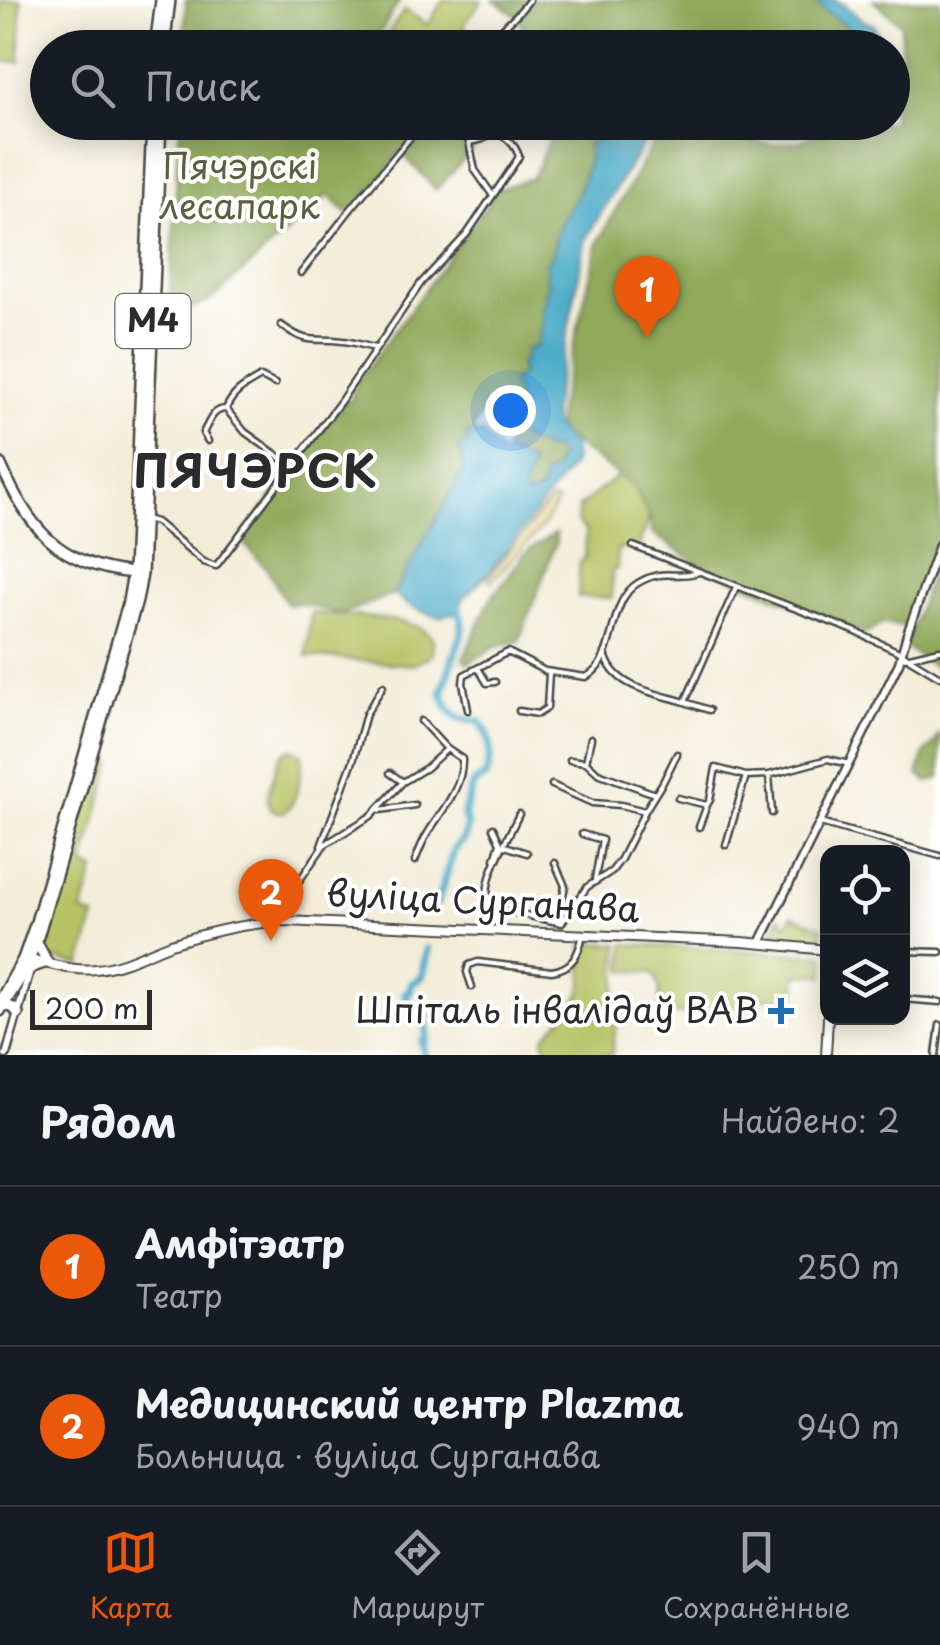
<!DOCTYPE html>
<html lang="ru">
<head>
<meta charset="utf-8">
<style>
  body { margin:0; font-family:"Playpen Sans",sans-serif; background:#242831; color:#f1f3f6 }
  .controls { position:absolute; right:30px; bottom:30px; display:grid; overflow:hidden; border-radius:20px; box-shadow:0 5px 25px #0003 }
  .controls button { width:90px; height:90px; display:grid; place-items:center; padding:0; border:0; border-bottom:2px solid #363941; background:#171b24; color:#f1f3f6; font:50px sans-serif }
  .scale { position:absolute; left:30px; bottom:25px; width:122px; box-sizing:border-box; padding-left:10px; border:5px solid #2b2b2b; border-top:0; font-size:28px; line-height:35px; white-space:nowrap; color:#2b2b2b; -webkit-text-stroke:8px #fff; paint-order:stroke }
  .you { position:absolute; left:510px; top:410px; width:35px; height:35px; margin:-25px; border:8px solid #fff; border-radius:50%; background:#1a73e8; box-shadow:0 0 0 15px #1a73e833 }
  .badge { display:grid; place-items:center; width:65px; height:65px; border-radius:50%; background:#ea580c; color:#fff; font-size:32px; font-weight:700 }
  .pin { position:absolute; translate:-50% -82px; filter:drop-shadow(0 2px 5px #0008) }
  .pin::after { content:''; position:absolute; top:52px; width:35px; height:30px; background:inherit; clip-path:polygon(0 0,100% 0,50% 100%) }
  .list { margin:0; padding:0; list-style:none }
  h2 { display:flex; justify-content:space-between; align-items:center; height:130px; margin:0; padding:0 40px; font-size:42px }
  h2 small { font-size:32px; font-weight:400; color:#9ea1a6 }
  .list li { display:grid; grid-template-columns:65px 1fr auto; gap:30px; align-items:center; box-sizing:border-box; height:160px; padding:0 40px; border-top:2px solid #363941 }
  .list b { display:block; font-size:38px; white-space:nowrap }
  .list p { margin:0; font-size:32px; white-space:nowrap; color:#9ea1a6 }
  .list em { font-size:32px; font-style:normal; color:#9ea1a6 }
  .icon { flex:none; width:55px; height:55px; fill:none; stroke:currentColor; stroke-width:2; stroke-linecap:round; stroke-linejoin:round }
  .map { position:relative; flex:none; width:940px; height:1055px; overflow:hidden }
  .search { position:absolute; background:#171b24; box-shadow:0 5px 25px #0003; left:30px; right:30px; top:30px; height:110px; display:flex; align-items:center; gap:25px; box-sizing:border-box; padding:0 35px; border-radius:55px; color:#9ea1a6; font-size:38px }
  .sheet { height:450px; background:#171b24 }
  nav { display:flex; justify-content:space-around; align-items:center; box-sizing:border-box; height:140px; border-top:2px solid #363941; background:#171b24; font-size:28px; color:#9ea1a6 }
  nav a { display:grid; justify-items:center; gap:5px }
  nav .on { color:#ea580c }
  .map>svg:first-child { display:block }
</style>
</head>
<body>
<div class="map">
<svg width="940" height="1055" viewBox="0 0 940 1055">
  <rect width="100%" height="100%" fill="#fff"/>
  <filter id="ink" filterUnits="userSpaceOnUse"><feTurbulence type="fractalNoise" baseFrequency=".01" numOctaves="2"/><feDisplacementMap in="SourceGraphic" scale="20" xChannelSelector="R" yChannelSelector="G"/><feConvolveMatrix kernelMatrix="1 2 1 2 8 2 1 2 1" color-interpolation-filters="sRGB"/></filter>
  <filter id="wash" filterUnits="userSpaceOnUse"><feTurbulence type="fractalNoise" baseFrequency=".0048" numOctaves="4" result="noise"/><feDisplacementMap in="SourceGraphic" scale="40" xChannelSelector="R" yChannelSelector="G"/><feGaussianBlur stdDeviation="2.25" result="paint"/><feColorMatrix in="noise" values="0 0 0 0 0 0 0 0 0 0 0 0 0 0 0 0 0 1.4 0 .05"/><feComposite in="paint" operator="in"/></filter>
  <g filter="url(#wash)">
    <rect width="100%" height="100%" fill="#f3edd8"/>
    <path fill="#b6c365" stroke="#707748" stroke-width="2.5" d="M0,0H21L20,62L0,61Z
      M443,0H482L463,26L487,44L483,47H377L405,10L428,25Z
      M622,472L657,498L637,550L618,548L617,569L612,570V598L578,597L580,560L585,559L586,532L577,522L579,507Z
      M311,613C337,616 411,616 428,633C435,639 433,646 432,655L413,665L306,656Z
      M293,749L302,755C304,764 296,803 288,809C284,813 278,813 273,810C262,802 272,782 275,772C279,760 279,752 293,749Z
      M104,757L111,761L112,765L83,865L95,870L82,912L95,917L81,965L50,958L41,948L96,764Z
      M792,915L823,928L822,946L770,944L779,917H782L781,921L788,924Z
      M584,943L619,944L616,999L624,1024L616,1023L612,1055H547L544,1038C556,1021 580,1004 583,984C584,970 580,957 584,943Z
      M625,944L821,955L825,958L824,977L822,975L797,974L796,1004L785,1005L784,998H755L753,1008L745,1012L669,1014L660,1008L659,987L654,973L623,970Z"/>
    <path fill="#90a95a" stroke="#5e6a42" stroke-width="2.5" d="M186,0H400L372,47H184Z
      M494,0H815C827,21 856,21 860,47H533L516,15Z
      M873,0H940V528L905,627L882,623L866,634L705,568L652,533L649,516L633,486L564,436L557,427L558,411L598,242L662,127L775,145L802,141L827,123L892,122L893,75L901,68V24Z
      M180,123H467L482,139L436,190L401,152L351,217L328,195L219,293L207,302L176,314L169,310Z
      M557,123H603L595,141L574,204L553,251L548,269L546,303L541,308L543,320L537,347L524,361L516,390L518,400L514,422L543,449L548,451L555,449L560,458C556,474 541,492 526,497L523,490L532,464L523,458L505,452C511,437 507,417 495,405L487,406C480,412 477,423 472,432L466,434L469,441L461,451L463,471L394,594L342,614L297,603L288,605L266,568L241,540L345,400H350L353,397L352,392L357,383L498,189L532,178Z
      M556,533V543L519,641L494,647L468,664L463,659L490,600L526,552Z
      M940,550V671L905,647Z
      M940,733V778L928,782L918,775L924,754L934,744Z"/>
    <path fill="#eeda9e" stroke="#8c8264" stroke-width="2.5" d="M553,500L557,503L542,527L491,581L488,577L550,501Z"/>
    <path fill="#49abc8" stroke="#3a6b7a" stroke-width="2.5" d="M815,0C817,0 833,0 834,0C850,5 857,21 874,25L880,38L890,47H860L858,37L851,35C845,17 823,17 815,0Z
      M603,123H810L802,134L767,138L653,127L586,238L552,413L554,427L574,446L573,464L490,571L463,599L459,613L447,614L440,617C425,614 405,605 394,594L463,471L461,451L457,446L467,444L468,441L465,434L482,433L500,453H510L532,464L523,490L526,497L540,491L544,475L551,473L554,468L557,467L555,462L560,458L555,449L548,451L518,436C510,418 524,402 512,384L514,379L520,377L522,369L518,365L524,361L526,350L537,346L543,320L541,307L546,302L544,291L548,288V281L545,276L548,269L545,264C554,257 554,247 556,236C558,225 566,214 571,206C580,192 591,161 588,144L595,141Z"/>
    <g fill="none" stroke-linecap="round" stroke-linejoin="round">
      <path stroke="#49abc8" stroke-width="8" d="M437,903L454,850L464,838L467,827L464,814L473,784L486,776C492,756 493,736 479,721C456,721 449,714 442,692L463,628L458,606
        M425,1055L422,1042L426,1041L427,1030L422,1020H426V1017L419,1013L415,1007L409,1005L405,993L410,992L411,984L422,977L427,949"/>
    </g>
  </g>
  <g filter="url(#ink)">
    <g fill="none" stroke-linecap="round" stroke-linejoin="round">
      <defs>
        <path id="minor" d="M487,48C497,29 517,18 529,0
          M457,122L469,142L475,170L491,193
          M513,122L517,127
          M470,142L483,139L504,122
          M301,273L350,210L423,122
          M281,325C310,346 311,337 343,341C354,342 365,346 375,348
          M226,409C233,392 245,386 261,377L275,384
          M208,441L203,433C209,423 212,409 226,409L245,432L292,466
          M146,519L156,522L204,562L216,566L340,402L421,283L467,234L517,160L519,156C515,145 506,136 494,132
          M633,546L854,631L897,651L940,677
          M605,653C612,688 656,693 685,702L736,587
          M905,658L940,650
          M478,668L487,683L495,682
          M685,702L709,710
          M468,710L463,683L464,675L508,652L545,671L586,677C618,661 606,602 638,583C665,567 674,580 699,572
          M519,711L538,714L547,708L549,673
          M421,721L447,749
          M591,738L586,762L598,773L655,794
          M570,760L586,762
          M390,773L403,782
          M769,775L772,813
          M552,785L592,803L621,805L645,811
          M678,798L707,805L710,800L716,768L746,776L769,775L828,759L849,764
          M380,810L415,805
          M519,814C509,837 482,878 488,902L502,910L562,923L560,909L565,886L555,863
          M820,823L940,856
          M699,827L707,805
          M493,828L500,843L495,859
          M582,834L602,840L595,879
          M726,845L746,776
          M321,846L353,761L366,714L383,686
          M505,846L527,853
          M273,919L324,845L371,816L403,782L426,768L447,749L462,759C463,790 439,813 425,838C421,845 418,854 415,861
          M563,921L587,887L612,871L621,859L645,811L663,782L677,754
          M902,951L940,952
          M472,987L467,972L469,965L478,962L552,971C573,968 579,954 583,934
          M902,999L940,1002
          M936,1055L940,1025"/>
        <path id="tertiary" d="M760,943L899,663L907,634L940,543
          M6,1055L30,970"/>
        <path id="secondary" d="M26,959C49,963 73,972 96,969C122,967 147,953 171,944C208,932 246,923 286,921L742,942L828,950
          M826,1055L828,1018"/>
        <path id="primary" d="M155,48L161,0
          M164,48L170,0
          M0,463C29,528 57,565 133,573
          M27,971L33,967L47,962L37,942
          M0,1001L23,959L36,922L127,607L133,573L152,122
          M5,1005L14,1008L18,1014
          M0,1011L23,974L37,940L137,601L142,574L161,122"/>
      </defs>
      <use href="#minor" stroke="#494845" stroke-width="9"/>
      <use href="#tertiary" stroke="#494845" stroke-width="11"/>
      <use href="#secondary" stroke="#494845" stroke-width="12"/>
      <use href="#primary" stroke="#494845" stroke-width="14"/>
      <use href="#minor" stroke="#fff" stroke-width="4"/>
      <use href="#tertiary" stroke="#fff" stroke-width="6"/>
      <use href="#secondary" stroke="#fff" stroke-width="8"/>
      <use href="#primary" stroke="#fff" stroke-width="9"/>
    </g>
  </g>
  <path fill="#1f6fb2" stroke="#fff" stroke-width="4" d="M776 996h10v10h10v10h-10v10h-10v-10h-10v-10h10z"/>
  <g text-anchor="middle" stroke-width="8" stroke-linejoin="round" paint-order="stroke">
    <rect fill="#fff" stroke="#6b6b6b" stroke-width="2.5" x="115.5" y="294" width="75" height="54" rx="8"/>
    <g font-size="32" font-weight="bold" fill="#2b2b2b">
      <text x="153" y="332">М4</text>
    </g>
    <g font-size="35" fill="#5c603f" stroke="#fff">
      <text x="240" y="179">Пячэрскі<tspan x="240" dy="40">лесапарк</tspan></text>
    </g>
    <g font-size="35" fill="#2b2b2b" stroke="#fff">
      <text transform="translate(483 902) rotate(3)" y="12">вуліца Сурганава</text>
    </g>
    <g font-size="35" fill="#2b2b2b" stroke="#fff" text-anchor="end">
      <text x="758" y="1023">Шпіталь інвалідаў ВАВ</text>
    </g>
    <g font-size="45" font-weight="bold" letter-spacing="2.5" fill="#2b2b2b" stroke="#fff">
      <text x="256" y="488">ПЯЧЭРСК</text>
    </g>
  </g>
</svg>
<div class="controls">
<button><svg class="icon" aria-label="locate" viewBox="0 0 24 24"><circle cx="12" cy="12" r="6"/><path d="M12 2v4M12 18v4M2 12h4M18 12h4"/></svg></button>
<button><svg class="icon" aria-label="layers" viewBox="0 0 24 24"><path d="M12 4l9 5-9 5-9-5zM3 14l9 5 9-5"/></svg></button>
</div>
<div class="scale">200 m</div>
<div class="you"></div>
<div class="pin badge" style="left:647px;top:338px">1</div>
<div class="pin badge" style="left:271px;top:941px">2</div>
<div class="search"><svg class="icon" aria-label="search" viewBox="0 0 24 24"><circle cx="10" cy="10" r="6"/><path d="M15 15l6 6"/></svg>Поиск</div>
</div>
<section class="sheet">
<h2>Рядом<small>Найдено: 2</small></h2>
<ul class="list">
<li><span class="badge">1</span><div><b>Амфітэатр</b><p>Театр</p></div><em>250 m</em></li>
<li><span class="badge">2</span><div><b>Медицинский центр Plazma</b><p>Больница · вуліца Сурганава</p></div><em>940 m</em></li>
</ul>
</section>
<nav>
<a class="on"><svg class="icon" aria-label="map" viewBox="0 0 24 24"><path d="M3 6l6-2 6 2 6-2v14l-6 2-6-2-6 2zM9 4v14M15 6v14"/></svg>Карта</a>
<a><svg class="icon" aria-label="directions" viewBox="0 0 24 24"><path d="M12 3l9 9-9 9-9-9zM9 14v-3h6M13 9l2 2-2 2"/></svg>Маршрут</a>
<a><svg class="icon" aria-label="saved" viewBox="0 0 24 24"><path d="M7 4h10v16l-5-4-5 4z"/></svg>Сохранённые</a>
</nav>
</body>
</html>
